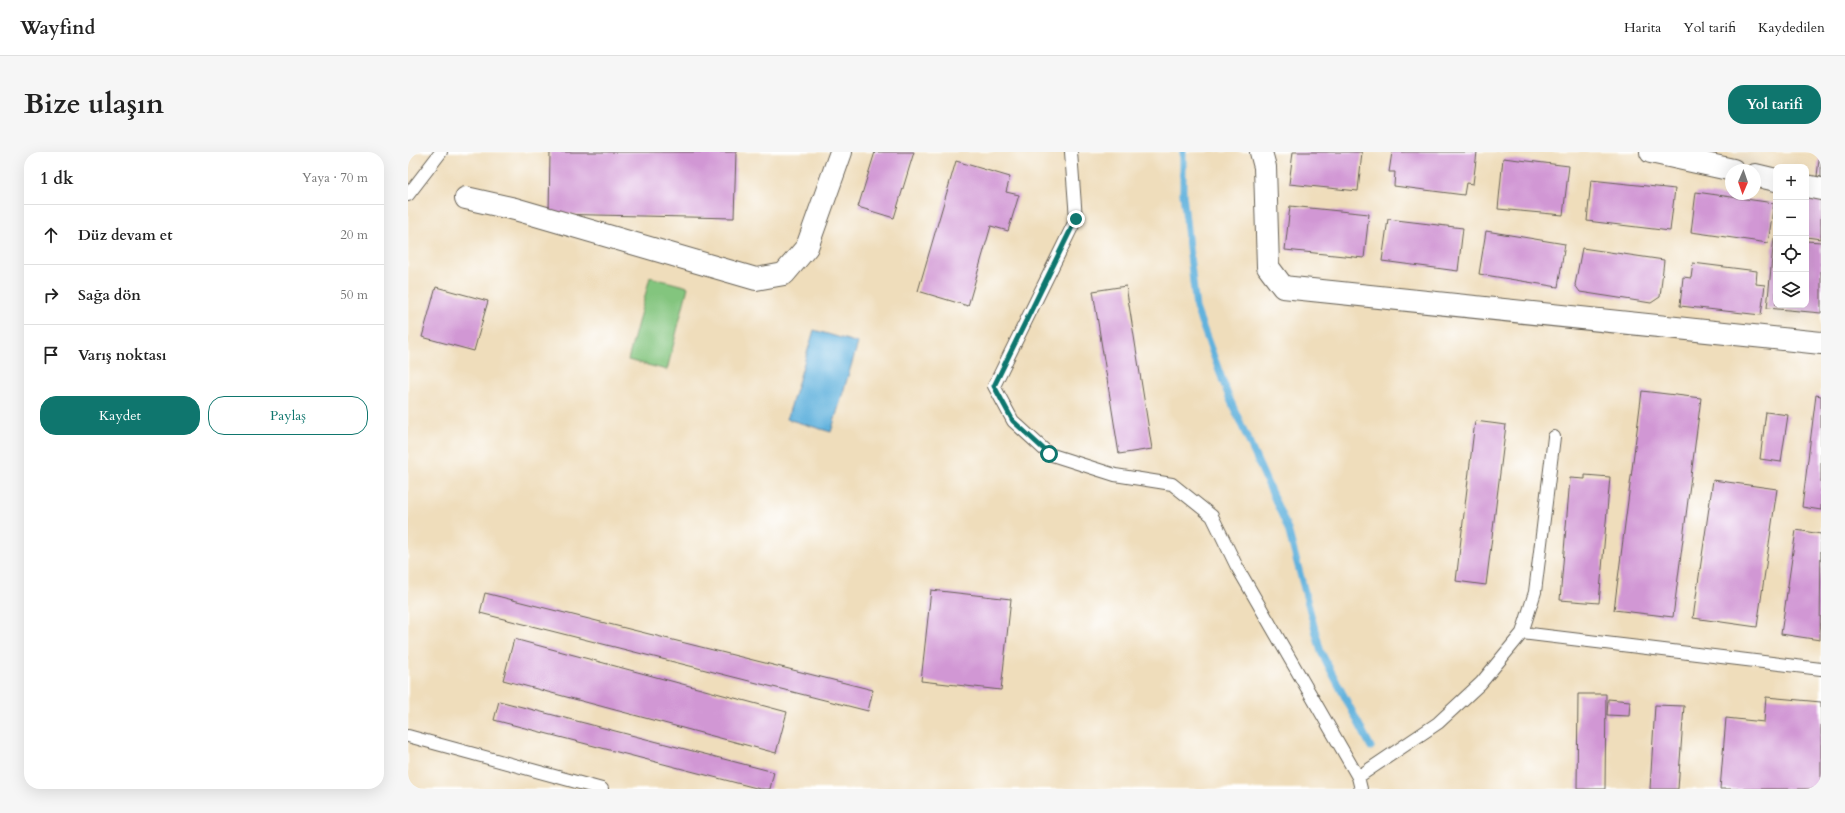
<!DOCTYPE html>
<html lang="tr">
<head>
<meta charset="utf-8">
<style>
  body { margin:0; font-family:Cardo,serif; background:#f6f6f6; color:#222 }
  .controls { position:absolute; right:12px; top:12px; display:grid; overflow:hidden; border-radius:8px; box-shadow:0 4px 16px #0002 }
  .controls button { width:36px; height:36px; display:grid; place-items:center; padding:0; border:0; border-bottom:1px solid #e0e0e0; background:#fff; color:#222; font:20px sans-serif }
  .compass { position:absolute; left:1317px; top:12px; width:36px; height:36px; border-radius:50%; background:#fff; box-shadow:0 4px 16px #0002; rotate:182deg }
  .stop { position:absolute; width:12px; height:12px; margin:-9px; border:3px solid #0f766e; border-radius:50%; background:#fff }
  .stop.end { background:#0f766e; border-color:#fff; box-shadow:0 1px 4px #0008 }
  .list { margin:0; padding:0; list-style:none }
  h2 { display:flex; justify-content:space-between; align-items:center; height:52px; margin:0; padding:0 16px; font-size:17px }
  h2 small { font-size:13px; font-weight:400; color:#767676 }
  .list li { display:grid; grid-template-columns:26px 1fr auto; gap:12px; align-items:center; box-sizing:border-box; height:60px; padding:0 16px; border-top:1px solid #e0e0e0 }
  .list b { display:block; font-size:15px; white-space:nowrap }
  .list em { font-size:13px; font-style:normal; color:#767676 }
  .actions { display:flex; gap:8px; padding:12px 16px }
  .actions a { flex:1; padding:9px 0; border:1px solid #0f766e; border-radius:16px; text-align:center; font-size:14px; color:#0f766e }
  .actions .main { background:#0f766e; color:#fff }
  .icon { flex:none; width:22px; height:22px; fill:none; stroke:currentColor; stroke-width:2; stroke-linecap:round; stroke-linejoin:round }
  .map { position:relative; flex:none; width:1413px; height:637px; overflow:hidden; border-radius:16px }
  header { display:flex; align-items:center; gap:24px; box-sizing:border-box; height:56px; padding:0 20px; background:#fff; border-bottom:1px solid #e0e0e0 }
  header strong { font-size:19px }
  nav { display:flex; gap:22px; margin-inline-start:auto; font-size:14px }
  .intro { display:flex; align-items:center; justify-content:space-between; box-sizing:border-box; height:96px; padding:0 24px }
  h1 { margin:0; font-size:28px }
  .button { padding:10px 18px; border-radius:16px; background:#0f766e; color:#fff; font-size:14px; font-weight:700 }
  main { display:flex; gap:24px; padding:0 24px }
  aside { flex:1; background:#fff; border-radius:16px; box-shadow:0 4px 16px #0002 }
  .map>svg:first-child { display:block }
</style>
</head>
<body>
<header>
<strong>Wayfind</strong>
<nav><a>Harita</a><a>Yol tarifi</a><a>Kaydedilen</a></nav>
</header>
<div class="intro"><h1>Bize ulaşın</h1><a class="button">Yol tarifi</a></div>
<main>
<aside>
<h2>1 dk<small>Yaya · 70 m</small></h2>
<ul class="list">
<li><svg class="icon" aria-label="ahead" viewBox="0 0 24 24"><path d="M12 20V5M6 11l6-6 6 6"/></svg><div><b>Düz devam et</b></div><em>20 m</em></li>
<li><svg class="icon" aria-label="right" viewBox="0 0 24 24"><path d="M7 20v-9h11M14 6l5 5-5 5"/></svg><div><b>Sağa dön</b></div><em>50 m</em></li>
<li><svg class="icon" aria-label="arrive" viewBox="0 0 24 24"><path d="M6 21V4h12l-3 4 3 4H6"/></svg><div><b>Varış noktası</b></div></li>
</ul>
<div class="actions"><a class="main">Kaydet</a><a>Paylaş</a></div>
</aside>
<div class="map">
<svg width="1413" height="637" viewBox="0 0 1413 637">
  <rect width="100%" height="100%" fill="#fff"/>
  <filter id="ink" filterUnits="userSpaceOnUse"><feTurbulence type="fractalNoise" baseFrequency=".025" numOctaves="2"/><feDisplacementMap in="SourceGraphic" scale="8" xChannelSelector="R" yChannelSelector="G"/><feConvolveMatrix kernelMatrix="1 2 1 2 8 2 1 2 1" color-interpolation-filters="sRGB"/></filter>
  <filter id="wash" filterUnits="userSpaceOnUse"><feTurbulence type="fractalNoise" baseFrequency=".012" numOctaves="4" result="noise"/><feDisplacementMap in="SourceGraphic" scale="16" xChannelSelector="R" yChannelSelector="G"/><feGaussianBlur stdDeviation="0.9" result="paint"/><feColorMatrix in="noise" values="0 0 0 0 0 0 0 0 0 0 0 0 0 0 0 0 0 1.4 0 .05"/><feComposite in="paint" operator="in"/></filter>
  <g filter="url(#wash)">
    <rect width="100%" height="100%" fill="#efddbb"/>
    <path fill="#83c57e" stroke="#50704d" d="M242,125L280,135L259,218L220,208Z"/>
    <path fill="#62b2dd" stroke="#3f677c" d="M406,178L450,191L423,280L379,267Z"/>
    <g fill="none" stroke-linecap="round" stroke-linejoin="round">
      <path stroke="#62b2dd" stroke-width="7" d="M775,0V42L788,156L820,243L880,377L913,500L963,595"/>
    </g>
    <g id="blocks">
      <path fill="#d197d4" d="M142,0H328L326,66L141,62Z
        M467,0H506L486,66L450,55Z
        M885,0H954L950,39L881,32Z
        M984,0H1069L1065,32L1058,31L1056,43L986,34L987,20H981Z
        M1412,0H1413V25L1409,24Z
        M1095,6L1161,14L1155,63L1090,57Z
        M548,9L602,25L598,40L611,43L600,79L583,74L560,154L510,139Z
        M1183,28L1267,37L1262,79L1179,69Z
        M1288,40L1366,51L1360,91L1283,80Z
        M1398,40L1413,42V87L1398,85Z
        M882,54L961,62L956,106L877,98Z
        M980,67L1055,76L1050,119L974,109Z
        M1078,79L1157,92L1150,135L1071,122Z
        M1366,86H1368V153H1398V89L1413,90V161L1359,156Z
        M1174,96L1256,108L1252,145L1243,151L1172,140L1167,133Z
        M1285,111L1349,119L1348,132L1357,133L1353,163L1272,154L1275,125L1283,126Z
        M718,134L744,297L711,302L685,139Z
        M28,135L80,149L66,199L14,185Z
        M1234,239L1293,246L1265,465L1206,458Z
        M1408,243L1413,244V358L1394,355Z
        M1358,260L1380,263L1373,310L1352,307Z
        M1067,269L1098,273L1078,433L1048,429Z
        M1177,323L1202,325L1191,451L1152,448L1162,326L1177,327Z
        M1305,328L1369,337L1349,475L1285,466Z
        M1388,378L1413,382L1412,488L1373,482Z
        M523,438L603,447L593,538L513,529Z
        M77,441L465,538L460,559L72,461Z
        M106,487L379,560L368,601L95,528Z
        M1170,542H1198L1197,637H1169Z
        M1358,545L1413,550V637H1312L1318,566L1356,570Z
        M1200,547L1222,549L1221,564L1199,563Z
        M91,549L366,620L362,637H352L86,568Z
        M1247,553L1276,554L1270,637H1242Z"/>
    </g>
  </g>
  <g filter="url(#ink)">
    <use href="#blocks" fill-opacity="0" stroke="#666054" stroke-width="1"/>
    <g fill="none" stroke-linecap="round" stroke-linejoin="round">
      <defs>
        <path id="service" d="M663,0L668,67L586,234L605,269L641,302L707,323L764,332L804,364L828,413L950,625L953,637
          M0,43L33,0
          M1114,481L1127,440L1146,285
          M0,584L194,637
          M950,625L1030,571L1073,531L1114,481L1413,517"/>
        <path id="minor" d="M853,0L857,15L860,115L875,135L1413,191
          M1243,0L1325,18
          M1347,23L1368,28
          M1398,34L1413,37
          M58,46L107,57L348,127L376,122L399,95L433,0"/>
      </defs>
      <use href="#service" stroke="#666054" stroke-width="14"/>
      <use href="#minor" stroke="#666054" stroke-width="24"/>
      <use href="#service" stroke="#fff" stroke-width="12"/>
      <use href="#minor" stroke="#fff" stroke-width="22"/>
    </g>
  </g>
  <g fill="none" stroke-linecap="round" stroke-linejoin="round" filter="url(#ink)">
    <path stroke="#0f766e" stroke-width="5" d="M641,302L605,269L586,234L668,67"/>
  </g>
</svg>
<div class="controls">
<button>+</button>
<button>−</button>
<button><svg class="icon" aria-label="locate" viewBox="0 0 24 24"><circle cx="12" cy="12" r="6"/><path d="M12 2v4M12 18v4M2 12h4M18 12h4"/></svg></button>
<button><svg class="icon" aria-label="layers" viewBox="0 0 24 24"><path d="M12 4l9 5-9 5-9-5zM3 14l9 5 9-5"/></svg></button>
</div>
<svg class="compass" viewBox="-18 -18 36 36"><path d="M0-13l5 13h-10z" fill="#e53935"/><path d="M0 13l5-13h-10z" fill="#767676"/></svg>
<div class="stop" style="left:641px;top:302px"></div>
<div class="stop end" style="left:668px;top:67px"></div>
</div>
</main>
</body>
</html>
